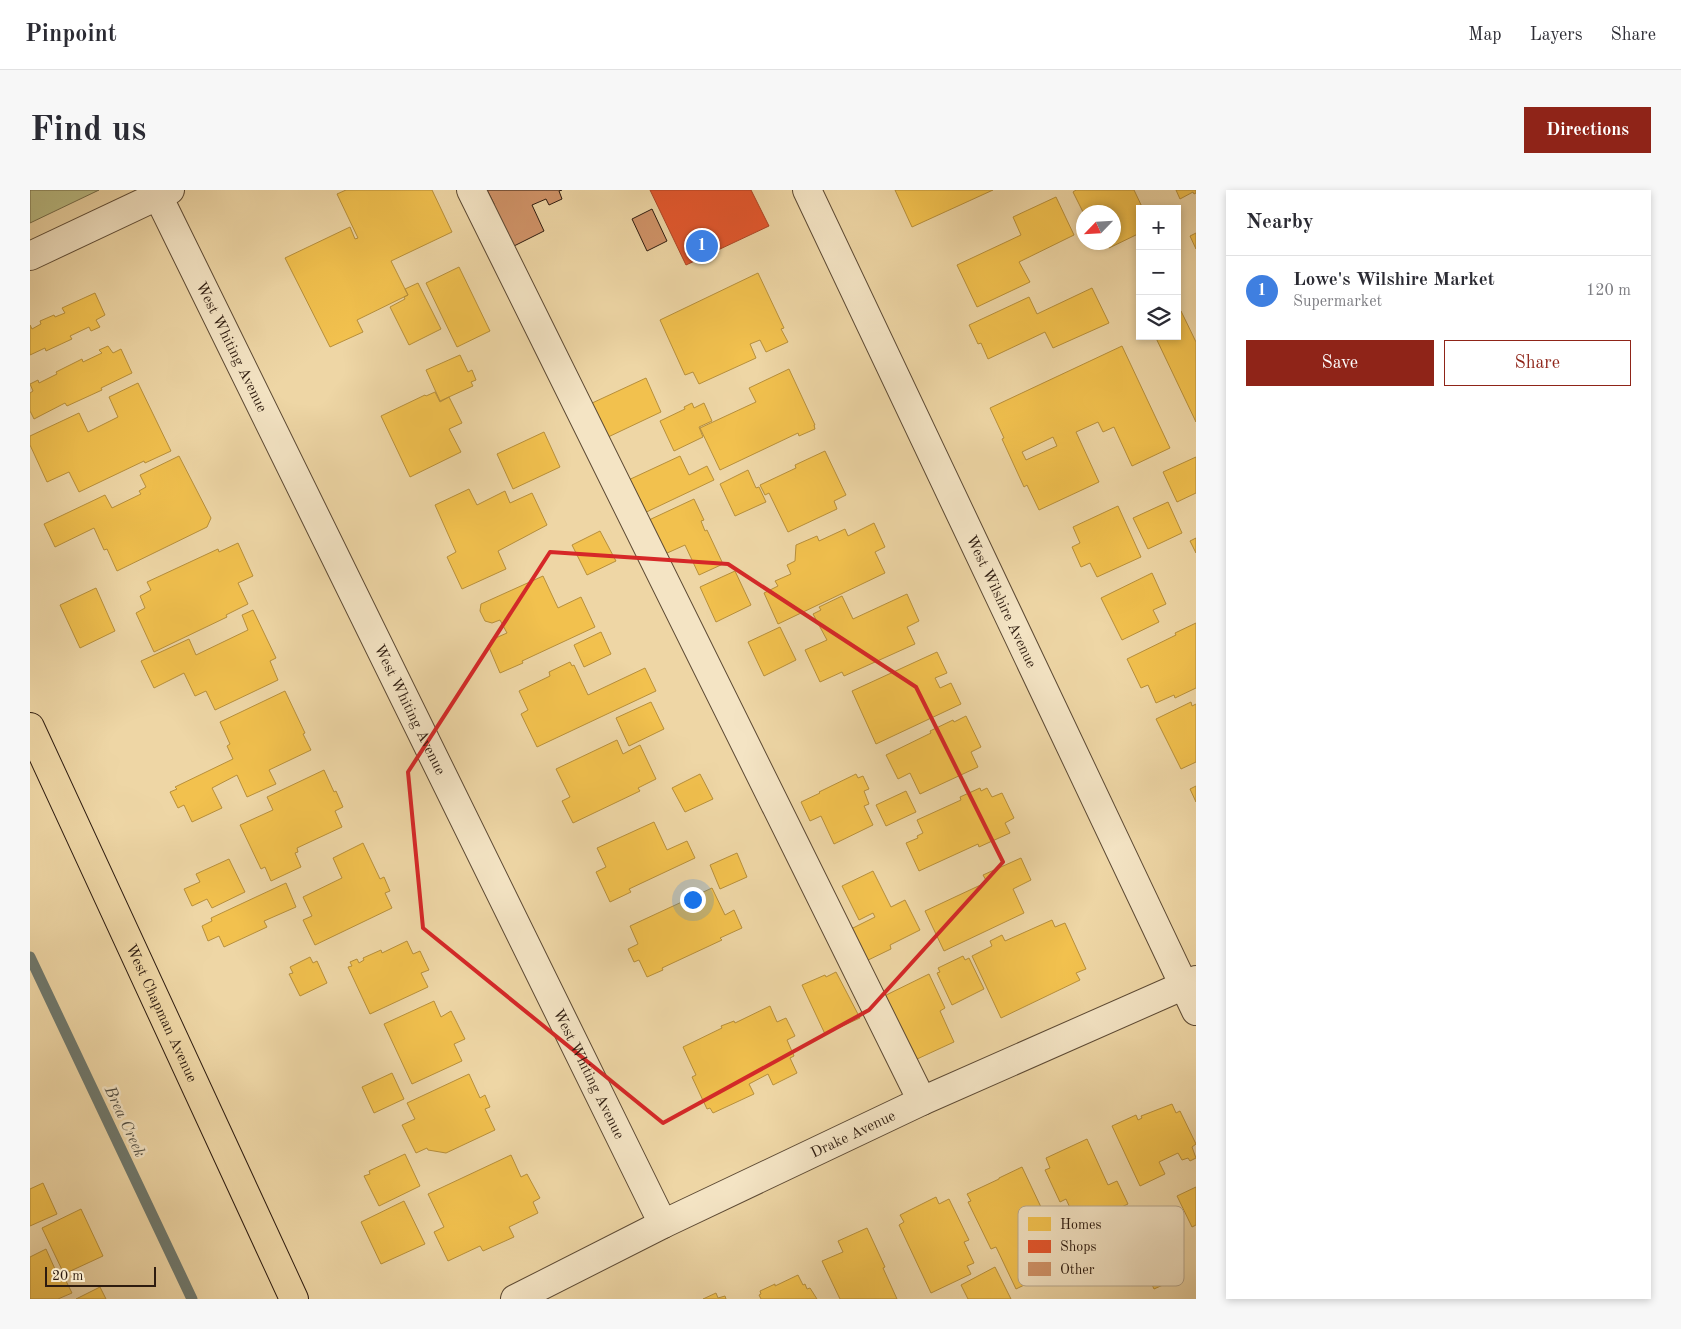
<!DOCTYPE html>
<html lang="en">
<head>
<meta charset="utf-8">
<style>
  body { margin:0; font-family:"Old Standard TT",serif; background:#f7f7f7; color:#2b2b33 }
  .controls { position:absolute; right:15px; top:15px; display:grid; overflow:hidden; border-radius:0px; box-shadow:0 2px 8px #0003 }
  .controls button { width:45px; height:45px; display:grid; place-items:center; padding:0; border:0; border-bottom:1px solid #e1e1e2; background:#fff; color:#2b2b33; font:25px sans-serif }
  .compass { position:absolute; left:1046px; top:15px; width:45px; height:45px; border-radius:50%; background:#fff; box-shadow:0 2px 8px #0003; rotate:245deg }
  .scale { position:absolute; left:15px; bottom:12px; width:111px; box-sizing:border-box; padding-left:5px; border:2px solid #2d1b0f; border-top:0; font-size:14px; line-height:18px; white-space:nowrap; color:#2d1b0f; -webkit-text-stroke:4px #f4e4c4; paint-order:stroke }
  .you { position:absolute; left:662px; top:709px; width:18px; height:18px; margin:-12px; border:4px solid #fff; border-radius:50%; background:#1a73e8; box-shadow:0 0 0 8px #1a73e833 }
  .badge { display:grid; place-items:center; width:32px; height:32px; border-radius:50%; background:#8f2418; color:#fff; font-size:16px; font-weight:700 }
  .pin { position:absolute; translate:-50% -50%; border:2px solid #fff; box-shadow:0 1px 5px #0006 }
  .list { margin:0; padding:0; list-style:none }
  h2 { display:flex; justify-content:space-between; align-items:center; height:65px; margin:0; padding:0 20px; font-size:21px }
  h2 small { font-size:16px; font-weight:400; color:#7c7c81 }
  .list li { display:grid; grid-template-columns:32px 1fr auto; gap:15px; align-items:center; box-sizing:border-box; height:70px; padding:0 20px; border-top:1px solid #e1e1e2 }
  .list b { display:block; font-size:19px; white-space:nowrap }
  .list p { margin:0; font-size:16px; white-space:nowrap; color:#7c7c81 }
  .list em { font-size:16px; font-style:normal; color:#7c7c81 }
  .actions { display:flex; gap:10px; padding:15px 20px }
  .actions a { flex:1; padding:11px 0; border:1px solid #8f2418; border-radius:0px; text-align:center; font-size:18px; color:#8f2418 }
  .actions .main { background:#8f2418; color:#fff }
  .icon { flex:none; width:28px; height:28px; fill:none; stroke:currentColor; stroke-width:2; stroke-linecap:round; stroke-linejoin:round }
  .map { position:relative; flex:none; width:1166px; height:1109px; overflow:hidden; border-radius:0px }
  header { display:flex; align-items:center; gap:30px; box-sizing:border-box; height:70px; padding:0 25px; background:#fff; border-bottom:1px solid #e1e1e2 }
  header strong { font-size:24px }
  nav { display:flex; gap:28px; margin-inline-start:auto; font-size:18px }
  .intro { display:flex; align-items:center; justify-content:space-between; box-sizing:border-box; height:120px; padding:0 30px }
  h1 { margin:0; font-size:35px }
  .button { padding:12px 22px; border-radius:0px; background:#8f2418; color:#fff; font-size:18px; font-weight:700 }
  main { display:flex; gap:30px; padding:0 30px }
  aside { flex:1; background:#fff; border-radius:0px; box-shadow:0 2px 8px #0003 }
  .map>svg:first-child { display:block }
</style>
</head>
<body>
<header>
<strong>Pinpoint</strong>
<nav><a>Map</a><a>Layers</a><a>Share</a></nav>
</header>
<div class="intro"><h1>Find us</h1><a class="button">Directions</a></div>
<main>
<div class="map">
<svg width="1166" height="1109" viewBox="0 0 1166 1109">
  <rect width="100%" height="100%" fill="#eed6a5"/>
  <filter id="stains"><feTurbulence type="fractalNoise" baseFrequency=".004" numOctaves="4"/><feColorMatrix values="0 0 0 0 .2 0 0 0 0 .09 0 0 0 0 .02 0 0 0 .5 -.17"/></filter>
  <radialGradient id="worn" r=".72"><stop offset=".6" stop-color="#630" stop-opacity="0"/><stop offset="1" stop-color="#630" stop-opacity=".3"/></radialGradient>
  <path fill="#bbbd84" stroke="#746c4a" d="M0,0H69L0,33Z"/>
  <path fill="#f2c14e" stroke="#b78f3b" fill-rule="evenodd" d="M316,0H402L422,42L361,71L378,105L327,130L333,142L300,157L255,68L320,37L325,49L328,48L307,4Z
    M865,0H963L882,37Z
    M1046,0H1104L1113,19H1110V43L1079,58L1076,52H1084V22H1054V24L1043,2Z
    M1146,0H1166V3L1164,4L1163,2L1150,9Z
    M1026,7L1044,45L989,72L1000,92L947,117L927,75L991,45L983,27Z
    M1166,43V59L1160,46Z
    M429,77L460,141L427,157L396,93Z
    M728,83L754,138L751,139L758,152L736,162L730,150L720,154L726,168L669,194L663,182L655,185L630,130Z
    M388,93L411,139L379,155L360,117L375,109L374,107L378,105L375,99Z
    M1062,98L1079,133L1023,158L1015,142L958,169L951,153L948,154L939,135L999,107L1007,124Z
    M65,103L75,125L66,130L70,137L61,141L59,137L40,146L42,149L16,161L15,158L0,165V135L2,139L11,134L10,131L24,125L25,127L35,123L32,118Z
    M1151,121L1166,152V232L1125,146H1147V123Z
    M78,156L83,163L91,159L102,183L71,198L72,200L37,216L35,213L4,229L0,221V203L3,201L0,194L8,190L9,193L27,184L26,182L52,169L53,172L72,163L69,160Z
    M1092,156L1140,258L1102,276L1084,237L1073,242L1068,232L1046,242L1069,292L1009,320L997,295L994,297L972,249L974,248L960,218ZM1023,247L1027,256L996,270L992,262Z
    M430,165L438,182L442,180L446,190L441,192L443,196L410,211L396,180Z
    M759,179L785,235H784L785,239L769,246L768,243L690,280L670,238L726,212L719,198Z
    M616,188L631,222L576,248L560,214Z
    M108,193L141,261L115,273L114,271L49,302L39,282L17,292L0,255V246L49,223L58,242L88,227L79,207Z
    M405,202L410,212L419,207L432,233L419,239L431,262L380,287L351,226L395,205L396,206Z
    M662,213L664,218L674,213L682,231L669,237L673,247L644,261L630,231L655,219L654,217Z
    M514,242L530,277L483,299L467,264Z
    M795,261L816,305L804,311L807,319L758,342L739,303L735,305L730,295L766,278L765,275Z
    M149,266L181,328L177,337L87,381L77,359L74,360L64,338L25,357L14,334L75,305L82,318L111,304L109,301L116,297L110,285Z
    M650,266L659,285L677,276L684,290L608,326L592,293Z
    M1166,267V303L1147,312L1133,282Z
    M718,280L726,298L729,297L736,312L705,326L690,294Z
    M439,299L447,315L475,301L480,313L502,303L517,335L468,361L476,379L432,399L417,367L426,362L405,315Z
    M664,309L674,330L671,331L675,341L677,340L693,374L669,385L655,355L635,364L619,330Z
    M1138,312L1152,343L1118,359L1103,328Z
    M1088,316L1111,367L1067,387L1060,373L1051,377L1042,357L1050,353L1043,337Z
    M844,333L855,357L845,362L855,383L748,434L734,403L748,396L745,391L761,384L757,375L765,371L766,355L787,346L789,351L815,339L818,346Z
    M570,341L586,371L557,385L542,355Z
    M1166,348V363L1160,351Z
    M208,353L223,386L208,393L218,414L196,425L197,427L124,462L106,423L115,418L110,406L121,400L117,392L188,359L189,362Z
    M705,381L721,415L686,432L670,397Z
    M1122,383L1136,414L1123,420L1129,432L1092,450L1071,408Z
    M513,386L528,418L551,407L565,437L492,471L493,473L470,483L458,455L462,453L461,450L477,443L470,430L462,433L455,431L450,421L451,414Z
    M66,398L85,441L50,458L30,415Z
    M877,404L889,431L877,437L885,454L814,486L812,482L790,492L775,460L797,450L783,424L791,420L789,417L812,406L823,429Z
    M223,420L246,468L240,471L248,490L185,520L176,501L165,506L154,483L124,498L111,471L159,449L166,465L218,440L212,425Z
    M1166,433V498L1145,508L1144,505L1126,513L1118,495L1111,498L1097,469L1146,445L1145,443Z
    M750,437L766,470L734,486L718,452Z
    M571,442L581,464L554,477L544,455Z
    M907,462L917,483L905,488L910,498L921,493L931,514L846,554L822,501Z
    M540,472L542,476L544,475L558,505L615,478L626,501L507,557L491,524L498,520L489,501L520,486L519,482Z
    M255,501L275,543L273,544L281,560L239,580L246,594L217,607L207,585L182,598L192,618L162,632L154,615L148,618L140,602L147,599L145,597L203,569L197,556L200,554L190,532Z
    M621,512L634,539L599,556L586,528Z
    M1161,512L1162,516L1166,514V572L1151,579L1126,529Z
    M936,526L951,557L941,562L948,577L890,604L880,583L868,589L856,565L901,543L900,541L923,530L924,532Z
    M587,550L593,564L610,555L626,589L608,598L610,601L543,633L532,611L540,607L526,579Z
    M294,580L304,602L306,601L313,617L305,621L312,637L267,658L268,662L265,663L271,677L241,691L235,677L231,679L210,635L243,620L237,607Z
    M670,584L683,609L655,622L642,598Z
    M826,584L828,588L833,586L839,599L834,601L839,614L834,616L843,635L804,654L791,626L780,631L771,612L790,603L789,602Z
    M1166,596V612L1160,599Z
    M950,598L951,601L957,598L962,607L972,603L984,628L975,633L980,643L949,657L948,654L889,681L876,653L888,648L887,646L893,643L887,630L931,610L930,607Z
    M876,601L886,622L856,636L846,615Z
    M624,632L637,660L657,651L665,668L599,699L601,702L580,712L566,682L576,677L567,658Z
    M333,653L350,689L354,687L360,701L355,703L362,718L285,755L273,730L282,726L273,707L312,688L303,668Z
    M707,663L717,687L690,699L680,675Z
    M991,668L1001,690L983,699L994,723L914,761L895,721L957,692L953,685Z
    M199,669L215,702L182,718L177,709L162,716L154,699L170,692L166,684Z
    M843,681L861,717L875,710L890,740L860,755L861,759L832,773L817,741L845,727L843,723L829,730L812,696Z
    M256,693L266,717L234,731L237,737L194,757L189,746L178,751L172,736L182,731L181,728Z
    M682,698L695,725L704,720L712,738L690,748L692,750L632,778L633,780L617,787L609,770L604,772L598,759L608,754L600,736Z
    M1022,730L1025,737L1035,733L1056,779L1046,783L1050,790L971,828L942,766L962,756L960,751L972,745L975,751Z
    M377,751L383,764L390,761L399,780L391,783L398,797L340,824L318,777L322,776L320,772L327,769L329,773L334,770L333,768L351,760L352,763Z
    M933,766L935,770L939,768L954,799L922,815L907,783L910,782L908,778Z
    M280,767L283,773L287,771L297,793L270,806L259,784L263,783L260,777Z
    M806,782L830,828L795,844L772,795L795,785L796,787Z
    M899,784L915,818L910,821L924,852L874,875L844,811Z
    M404,811L411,827L421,821L435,849L424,854L432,871L382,894L354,834Z
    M740,816L747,832L756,828L765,846L757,850L764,866L760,868L767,883L743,895L738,884L719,894L724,904L683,923L680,918L677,919L662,887L666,885L653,857L692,838L691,836L704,831L705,833Z
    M362,883L374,909L344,923L332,897Z
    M439,884L450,908L455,905L460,917L455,919L465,940L416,963L398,960L397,958L386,963L372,935L385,929L377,913Z
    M1142,914L1146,923L1150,921L1166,954L1162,957L1166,968L1160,971L1158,968L1152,970L1148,963L1129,972L1135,984L1110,996L1082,936L1106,925L1108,930L1112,928L1111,926Z
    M1057,949L1078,995L1087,991L1098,1014L1068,1028L1075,1043L1071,1053L1072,1057L1060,1062L1036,1009L1030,1012L1015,980L1020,978L1016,968Z
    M375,964L390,996L349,1016L334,986L340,984L339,981Z
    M481,965L491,987L497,984L510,1008L503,1012L508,1023L479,1037L484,1047L453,1061L450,1056L418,1071L404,1042L414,1037L398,1004Z
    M992,977L1019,1034L994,1045L1013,1086L986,1099L966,1057L961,1059L938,1012L941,1011L937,1004L969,989V988Z
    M13,993L27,1024L0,1036V999Z
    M1166,997V1035L1162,1037L1147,1006Z
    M906,1007L909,1014L919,1009L939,1050L934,1052L944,1073L937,1076L941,1084L901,1103L869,1035L874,1032L870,1025Z
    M374,1011L395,1054L351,1074L331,1032Z
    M51,1019L73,1066L34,1084L12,1038Z
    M1115,1025L1146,1089L1124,1099L1094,1035Z
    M837,1038L855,1077L853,1078L867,1109H810L792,1071L813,1062L808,1051Z
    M16,1059L29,1088L33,1085L42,1103L28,1109H0V1067Z
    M965,1077L981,1109H938L931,1095Z
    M768,1085L773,1095L775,1094L777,1099L780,1098L787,1109H731L729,1105L731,1104L730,1101L745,1094V1096Z
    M70,1097L76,1109H46Z
    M686,1103L688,1108L695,1106L696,1109H673Z"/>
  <path fill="#e4572e" stroke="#ad4525" d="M620,0H721L739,36L656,75Z"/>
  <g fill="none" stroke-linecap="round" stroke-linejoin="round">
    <path stroke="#6f796e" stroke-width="11" d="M0,767L162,1109"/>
  </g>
  <path fill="#d09368" stroke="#2d1b0f" d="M457,0H532L529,1L532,9L519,15L516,9L502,15L514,41L480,58L460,16L464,14Z
    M622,19L637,51L617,61L602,29Z"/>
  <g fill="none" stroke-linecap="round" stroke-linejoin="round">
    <defs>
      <g id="minor">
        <path d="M441,0L892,911"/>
        <path id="s1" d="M777,0L1166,821"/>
        <path id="s2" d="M128,6L633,1034"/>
        <path d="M0,66L140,0"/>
        <path id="s3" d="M485,1109L633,1034L892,911L1166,790"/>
      </g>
      <g id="major">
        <path id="s4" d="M0,537L264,1109"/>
      </g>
    </defs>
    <use href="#minor" stroke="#5d4a34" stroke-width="30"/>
    <use href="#major" stroke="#2d1b0f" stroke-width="30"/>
    <use href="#minor" stroke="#f4e4c4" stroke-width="28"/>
    <use href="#major" stroke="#eed6a5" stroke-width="28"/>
  </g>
  <path fill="none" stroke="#d62828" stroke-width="4" stroke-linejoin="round" d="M520,362L698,374L886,497L973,672L839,820L633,933L393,738L378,582Z"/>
  <g text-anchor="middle" stroke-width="5" stroke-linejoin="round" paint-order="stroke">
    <g font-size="15" fill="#2d1b0f" stroke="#f4e4c4">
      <text dy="5" stroke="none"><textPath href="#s2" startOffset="168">West Whiting Avenue</textPath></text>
      <text dy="5" stroke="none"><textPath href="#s1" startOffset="455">West Wilshire Avenue</textPath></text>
      <text dy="5" stroke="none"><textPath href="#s2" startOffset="572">West Whiting Avenue</textPath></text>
      <text dy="5" stroke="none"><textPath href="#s4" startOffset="315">West Chapman Avenue</textPath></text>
      <text dy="5" stroke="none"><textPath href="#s2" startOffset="978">West Whiting Avenue</textPath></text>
      <text dy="5" stroke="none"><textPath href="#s3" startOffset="376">Drake Avenue</textPath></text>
    </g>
    <g font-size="16" font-style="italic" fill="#4e4a3f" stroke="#f4e4c4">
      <text transform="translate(96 931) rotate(65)" y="6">Brea Creek</text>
    </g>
  </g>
  <rect x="988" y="1016" width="166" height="80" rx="8" fill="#f4e4c4" stroke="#b8a88e" stroke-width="1"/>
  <rect x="998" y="1027" width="23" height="14" fill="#f2c14e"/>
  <rect x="998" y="1050" width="23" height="13" fill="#e4572e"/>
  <rect x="998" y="1072" width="23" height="14" fill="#d09368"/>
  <g font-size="14" fill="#2d1b0f">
    <text x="1030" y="1039">Homes</text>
    <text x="1030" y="1061">Shops</text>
    <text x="1030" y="1084">Other</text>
  </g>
  <rect width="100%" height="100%" filter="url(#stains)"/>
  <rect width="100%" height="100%" fill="url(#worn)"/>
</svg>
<div class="controls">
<button>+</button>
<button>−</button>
<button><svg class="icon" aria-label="layers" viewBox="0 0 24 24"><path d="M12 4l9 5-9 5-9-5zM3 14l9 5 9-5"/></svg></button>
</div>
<svg class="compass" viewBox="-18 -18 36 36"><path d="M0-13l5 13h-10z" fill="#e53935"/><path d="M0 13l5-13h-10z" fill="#7c7c81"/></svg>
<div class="scale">20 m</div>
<div class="you"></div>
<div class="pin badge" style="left:672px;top:56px;background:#3f7fe0">1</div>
</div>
<aside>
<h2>Nearby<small></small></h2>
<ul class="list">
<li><span class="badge" style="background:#3f7fe0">1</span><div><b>Lowe's Wilshire Market</b><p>Supermarket</p></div><em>120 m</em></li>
</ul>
<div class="actions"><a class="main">Save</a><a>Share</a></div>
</aside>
</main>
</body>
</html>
